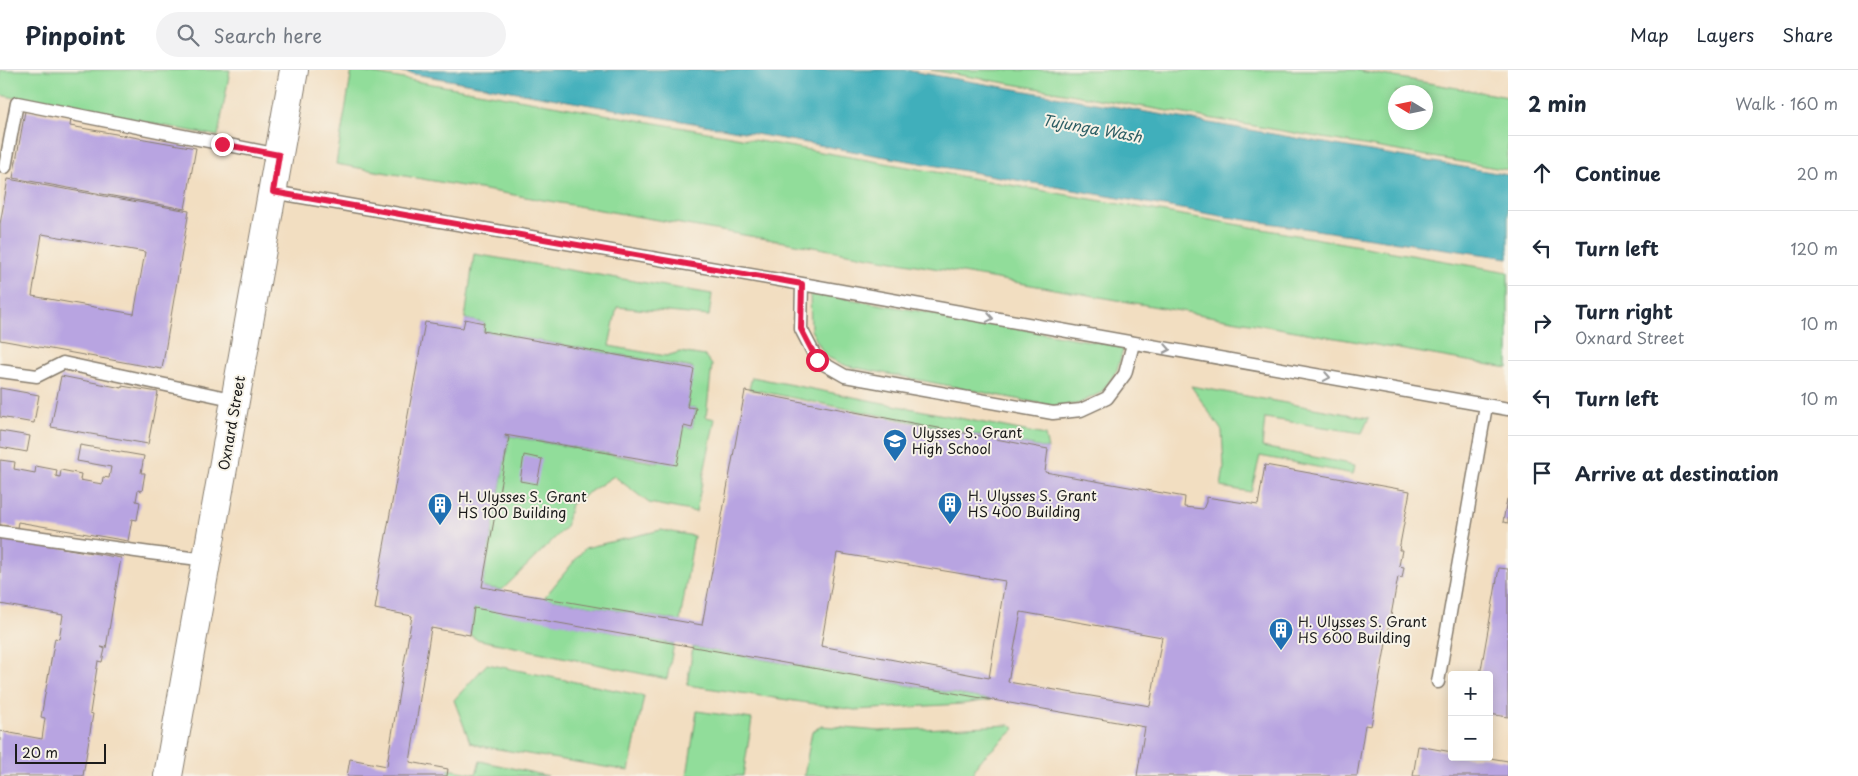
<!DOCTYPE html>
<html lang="en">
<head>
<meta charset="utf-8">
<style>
  body { margin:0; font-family:"Playpen Sans",sans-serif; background:#f2f2f3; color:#1f2937 }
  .controls { position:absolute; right:15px; bottom:15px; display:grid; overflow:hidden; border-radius:5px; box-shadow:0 2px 12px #0003 }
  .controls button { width:45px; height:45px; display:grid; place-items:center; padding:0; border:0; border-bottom:1px solid #e0e1e3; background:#fff; color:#1f2937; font:25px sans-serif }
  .compass { position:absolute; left:1388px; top:15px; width:45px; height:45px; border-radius:50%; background:#fff; box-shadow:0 2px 12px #0003; rotate:280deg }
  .scale { position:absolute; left:15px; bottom:12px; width:91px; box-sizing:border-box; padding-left:5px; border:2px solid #1c1c1c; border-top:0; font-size:14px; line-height:18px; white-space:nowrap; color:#1c1c1c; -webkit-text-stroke:4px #f7f3e8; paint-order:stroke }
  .stop { position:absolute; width:15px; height:15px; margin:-11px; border:4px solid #e11d48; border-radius:50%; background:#fff }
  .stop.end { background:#e11d48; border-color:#fff; box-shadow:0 1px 5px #0008 }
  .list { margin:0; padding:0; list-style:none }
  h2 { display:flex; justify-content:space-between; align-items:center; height:65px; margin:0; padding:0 20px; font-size:21px }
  h2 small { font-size:16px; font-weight:400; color:#747a83 }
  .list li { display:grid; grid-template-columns:32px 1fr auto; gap:15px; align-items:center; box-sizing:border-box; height:75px; padding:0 20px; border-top:1px solid #e0e1e3 }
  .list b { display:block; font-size:19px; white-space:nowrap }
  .list p { margin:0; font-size:16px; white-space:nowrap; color:#747a83 }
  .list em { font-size:16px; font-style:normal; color:#747a83 }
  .icon { flex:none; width:28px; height:28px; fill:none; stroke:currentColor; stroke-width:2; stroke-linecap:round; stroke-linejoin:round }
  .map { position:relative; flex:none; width:1508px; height:706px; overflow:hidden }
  header { display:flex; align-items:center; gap:30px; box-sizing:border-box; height:70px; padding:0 25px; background:#fff; border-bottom:1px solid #e0e1e3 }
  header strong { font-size:24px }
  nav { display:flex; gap:28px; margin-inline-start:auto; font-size:18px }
  .search { width:350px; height:45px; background:#f2f2f3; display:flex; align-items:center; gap:12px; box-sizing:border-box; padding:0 18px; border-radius:28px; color:#747a83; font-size:19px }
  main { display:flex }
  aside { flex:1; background:#fff }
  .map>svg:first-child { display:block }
</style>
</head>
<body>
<header>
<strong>Pinpoint</strong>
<div class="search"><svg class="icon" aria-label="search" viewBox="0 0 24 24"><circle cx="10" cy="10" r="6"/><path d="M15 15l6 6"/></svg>Search here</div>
<nav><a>Map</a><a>Layers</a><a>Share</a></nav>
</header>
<main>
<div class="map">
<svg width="1508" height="706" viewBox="0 0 1508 706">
  <rect width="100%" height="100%" fill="#f7f3e8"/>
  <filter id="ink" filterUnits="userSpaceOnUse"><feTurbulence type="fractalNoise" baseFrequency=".02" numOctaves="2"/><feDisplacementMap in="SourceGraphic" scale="10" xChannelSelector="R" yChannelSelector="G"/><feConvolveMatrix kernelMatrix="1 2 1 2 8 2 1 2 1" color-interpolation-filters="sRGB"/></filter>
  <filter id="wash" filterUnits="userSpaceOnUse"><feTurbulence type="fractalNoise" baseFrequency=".0096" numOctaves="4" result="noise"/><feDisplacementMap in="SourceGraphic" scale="20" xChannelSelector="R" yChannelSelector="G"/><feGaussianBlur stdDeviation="1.12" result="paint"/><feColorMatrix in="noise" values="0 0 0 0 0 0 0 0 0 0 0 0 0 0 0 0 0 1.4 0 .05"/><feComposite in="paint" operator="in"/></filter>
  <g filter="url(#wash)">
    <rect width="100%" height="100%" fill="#f2dec1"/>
    <path fill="#91dd9a" stroke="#567c5b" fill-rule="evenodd" d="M0,0H230L218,66L0,25Z
      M352,0L1508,202V298L336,94Z
      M931,0H1354L1508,27V100ZM1396,22H1426V52H1396Z
      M474,184L712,224L709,246L617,237L609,276L666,286L680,282L705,286L712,295L706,347L715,349L696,442L649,433L614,406L571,434L566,457L502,520L482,517L509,367L505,366V365L658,393L684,356L692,358L696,338L687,337L693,298L483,261L484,253L465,249Z
      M810,222L1124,277L1117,300L1102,322L1078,334L1053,336L847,296L825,286L811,260Z
      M752,307L1045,365L1048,379L749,319Z
      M1191,316L1369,348L1362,363L1265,348L1262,377L1355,395L1353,404L1260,386L1251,422L1221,417L1224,397L1222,361Z
      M661,460L694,466L680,551L544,528L585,478Z
      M478,537L674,574L667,609L476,569L470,565L474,538Z
      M693,577L991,630L962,634L855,640L687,615Z
      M487,594L644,626L629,701L480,676L470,672L454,630Z
      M697,641L752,649L743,706H687Z
      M1010,655L1015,659L978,692L972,706H804L812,661L822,656L879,661Z
      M480,691L548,706H447L448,699L476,704Z"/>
    <path fill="#3fafbb" stroke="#2e666c" d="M392,0H905L1508,105V188L1227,147Z"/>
    <g id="blocks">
      <path fill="#b8a4e1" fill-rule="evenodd" d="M25,41L71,49L70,56L196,78L185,139L13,108Z
        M8,109L189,141L162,299L0,270V154ZM42,164L145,182L134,244L32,226Z
        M465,249L484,253L483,261L694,299L687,337L696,338L692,358L684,356L677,395L505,365V366L509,367L482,517L702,555L745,321L1048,379L1045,402L1185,427L1184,437L1203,439L1206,432V427L1258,435L1265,395L1410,421L1399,480H1402L1399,496L1404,497L1402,508L1398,507L1371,656L1365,655L1357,706H1137L1145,657L474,538L470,565L431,558L410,692L448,699L447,706H347L350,689L387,696L388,688L412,546L375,539L378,521L376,520L425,252L463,258ZM837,483L1005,511L989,608L821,576ZM1021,542L1162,567L1150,636L1008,612Z
        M61,306L122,318V316L158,322L148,374L51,357Z
        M0,318L39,325L34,353L0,347Z
        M0,361L30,366L27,382L0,377Z
        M80,375L144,386L141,403H145L142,421L138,420L136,431L140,432L137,450L132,449L128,471L18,452L17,458L0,455V390L15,392L14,399L35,403L36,396L57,400L56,406L60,407L61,400L81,404L80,410L102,414L103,407L109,408L111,397L77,391Z
        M524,385L542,389L537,414L520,411Z
        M1507,429H1508V453L1503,452Z
        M0,467L121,488L106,578L101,577L105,579L102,592L98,591L90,643L93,644L83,706H0V661L42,669L45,648L41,647L55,568L59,569L63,545L0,534Z
        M1499,498L1508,499V647L1489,644V605H1480Z
        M1418,676L1452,682V687H1484L1508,691V706H1413Z"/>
    </g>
  </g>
  <g filter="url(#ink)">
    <use href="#blocks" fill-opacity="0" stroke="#877d6e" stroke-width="1"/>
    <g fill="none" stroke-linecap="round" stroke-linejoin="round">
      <defs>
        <path id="lane" d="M5,97L17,33L279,85
          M273,122L802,214L1508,339
          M802,214L801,259L817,290L845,306L1053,343L1081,340L1107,328L1125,304L1133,274
          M0,301L37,306L63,293L236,330
          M0,462L150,483L207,490
          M1438,612L1486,336"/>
        <path id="secondary" d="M168,706L294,0"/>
      </defs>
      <use href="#lane" stroke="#877d6e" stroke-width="15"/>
      <use href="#secondary" stroke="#877d6e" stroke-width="30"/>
      <use href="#lane" stroke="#fff" stroke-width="12"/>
      <use href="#secondary" stroke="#fff" stroke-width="28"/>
    </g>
    <defs><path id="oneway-chevron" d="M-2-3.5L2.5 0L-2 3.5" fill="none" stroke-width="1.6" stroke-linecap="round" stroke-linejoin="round" transform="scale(1.25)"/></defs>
    <g stroke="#999">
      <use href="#oneway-chevron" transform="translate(990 248) rotate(10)"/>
      <use href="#oneway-chevron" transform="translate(1167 279) rotate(10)"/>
      <use href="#oneway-chevron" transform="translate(1327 307) rotate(10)"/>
    </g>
  </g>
  <g fill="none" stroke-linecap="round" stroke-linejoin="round" filter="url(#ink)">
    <path stroke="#e11d48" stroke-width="6" d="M222,74L279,85L273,122L802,214L801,259L817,290"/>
  </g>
  <defs>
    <symbol id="school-pin" viewBox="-11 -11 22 30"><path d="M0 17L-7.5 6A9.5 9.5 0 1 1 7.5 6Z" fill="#1f6fb2" stroke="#f7f3e8"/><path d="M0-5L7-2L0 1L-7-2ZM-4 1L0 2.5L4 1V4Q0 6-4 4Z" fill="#fff"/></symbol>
    <symbol id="building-pin" viewBox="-11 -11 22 30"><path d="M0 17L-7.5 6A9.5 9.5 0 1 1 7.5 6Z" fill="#1f6fb2" stroke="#f7f3e8"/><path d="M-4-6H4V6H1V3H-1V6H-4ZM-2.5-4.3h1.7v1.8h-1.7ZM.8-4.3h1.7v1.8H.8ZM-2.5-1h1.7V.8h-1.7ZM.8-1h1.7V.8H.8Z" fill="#fff"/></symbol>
  </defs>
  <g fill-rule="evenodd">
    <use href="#school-pin" x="881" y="357" width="28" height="38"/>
    <use href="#building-pin" x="936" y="420" width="28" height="38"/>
    <use href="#building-pin" x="426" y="421" width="28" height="38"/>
    <use href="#building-pin" x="1267" y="546" width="28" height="38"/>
  </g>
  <g text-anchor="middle" stroke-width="4" stroke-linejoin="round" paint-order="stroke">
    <g font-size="14" fill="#1c1c1c" stroke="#f7f3e8">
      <text transform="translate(232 353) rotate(-80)" y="5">Oxnard Street</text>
    </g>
    <g font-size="14" fill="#1c1c1c" stroke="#f7f3e8" text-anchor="start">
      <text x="912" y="368">Ulysses S. Grant<tspan x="912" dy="16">High School</tspan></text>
      <text x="968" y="431">H. Ulysses S. Grant<tspan x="968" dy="16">HS 400 Building</tspan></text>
      <text x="458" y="432">H. Ulysses S. Grant<tspan x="458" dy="16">HS 100 Building</tspan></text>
      <text x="1298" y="557">H. Ulysses S. Grant<tspan x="1298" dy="16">HS 600 Building</tspan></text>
    </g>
    <g font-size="15" font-style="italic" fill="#2c5e64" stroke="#f7f3e8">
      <text transform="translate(1092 59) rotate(10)" y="5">Tujunga Wash</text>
    </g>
  </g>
</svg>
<div class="controls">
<button>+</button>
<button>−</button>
</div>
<svg class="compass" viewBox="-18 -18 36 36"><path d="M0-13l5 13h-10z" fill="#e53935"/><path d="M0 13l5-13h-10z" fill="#747a83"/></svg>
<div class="scale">20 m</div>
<div class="stop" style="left:817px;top:290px"></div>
<div class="stop end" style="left:222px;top:74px"></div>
</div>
<aside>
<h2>2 min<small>Walk · 160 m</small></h2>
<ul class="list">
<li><svg class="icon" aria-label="ahead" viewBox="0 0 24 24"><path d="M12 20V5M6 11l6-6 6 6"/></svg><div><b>Continue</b></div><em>20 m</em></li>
<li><svg class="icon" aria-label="left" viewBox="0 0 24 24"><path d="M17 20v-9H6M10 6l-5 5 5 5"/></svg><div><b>Turn left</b></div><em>120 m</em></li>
<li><svg class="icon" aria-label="right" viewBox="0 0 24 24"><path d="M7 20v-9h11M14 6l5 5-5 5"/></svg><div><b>Turn right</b><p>Oxnard Street</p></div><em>10 m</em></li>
<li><svg class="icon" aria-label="left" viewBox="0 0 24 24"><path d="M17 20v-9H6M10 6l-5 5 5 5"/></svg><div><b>Turn left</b></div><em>10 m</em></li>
<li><svg class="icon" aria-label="arrive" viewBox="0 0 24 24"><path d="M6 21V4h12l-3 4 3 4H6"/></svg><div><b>Arrive at destination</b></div></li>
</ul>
</aside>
</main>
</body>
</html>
